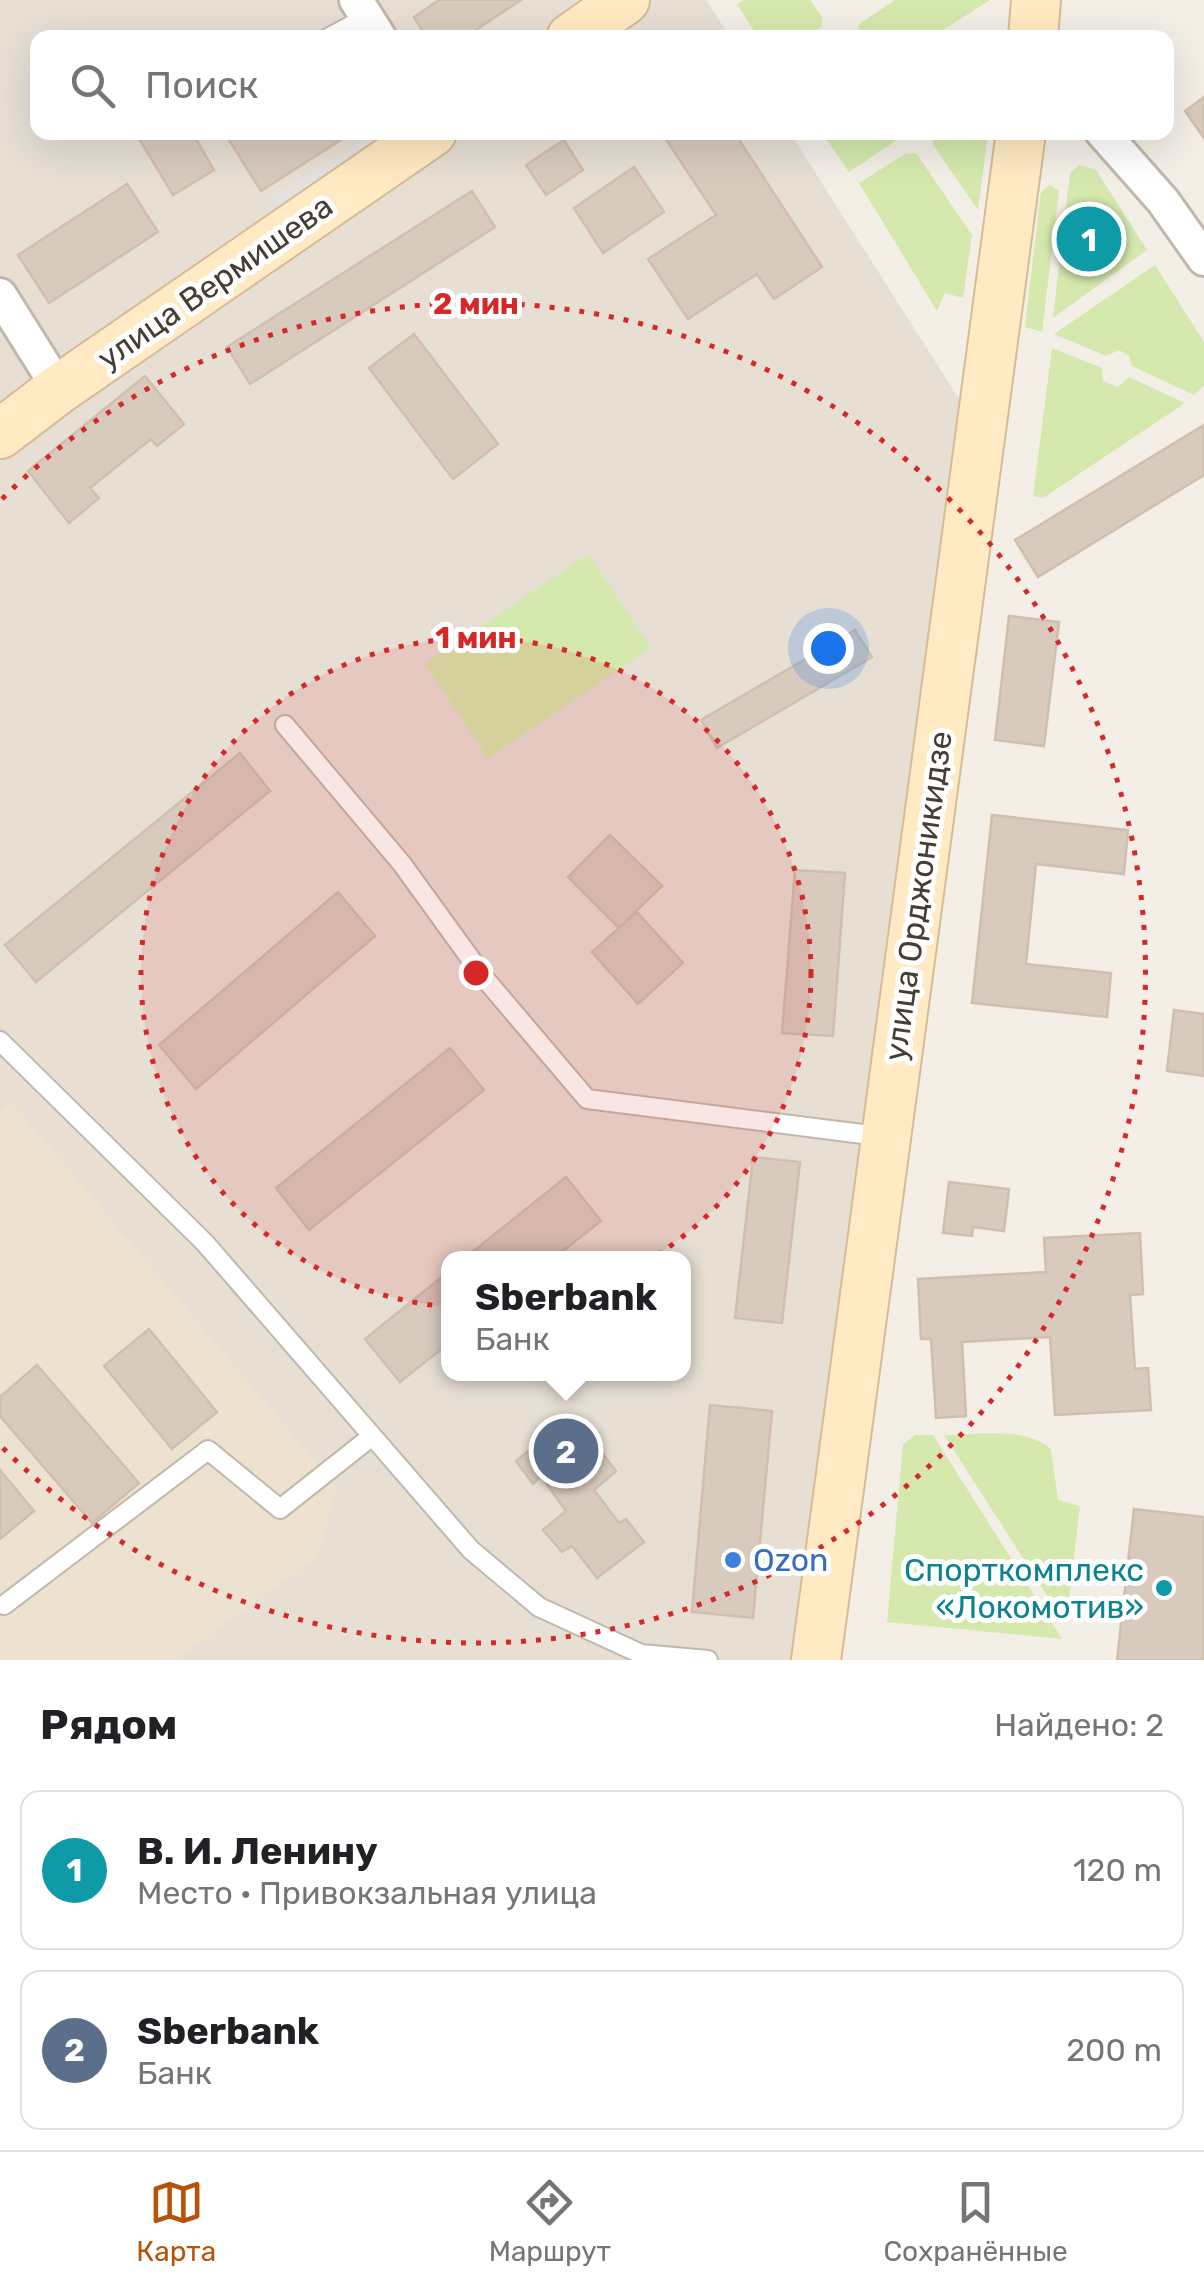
<!DOCTYPE html>
<html lang="ru">
<head>
<meta charset="utf-8">
<style>
  body { margin:0; font-family:Rubik,sans-serif; background:#f2f2f2; color:#202124 }
  .you { position:absolute; left:828px; top:648px; width:35px; height:35px; margin:-25px; border:8px solid #fff; border-radius:50%; background:#1a73e8; box-shadow:0 0 0 15px #1a73e833 }
  .badge { display:grid; place-items:center; width:65px; height:65px; border-radius:50%; background:#b45309; color:#fff; font-size:32px; font-weight:700 }
  .pin { position:absolute; translate:-50% -50%; border:5px solid #fff; box-shadow:0 2px 10px #0006 }
  .popup { position:absolute; left:441px; top:1251px; width:250px; height:130px; box-sizing:border-box; display:grid; place-content:center; border-radius:20px; background:#fff; filter:drop-shadow(0 2px 8px #0005); font-size:32px; white-space:nowrap; color:#757577 }
  .popup b { font-size:38px; color:#202124 }
  .popup::after { content:''; position:absolute; left:50%; top:100%; margin-left:-20px; border:20px solid transparent; border-top-color:#fff }
  .list { margin:0; padding:0; list-style:none }
  h2 { display:flex; justify-content:space-between; align-items:center; height:130px; margin:0; padding:0 40px; font-size:42px }
  h2 small { font-size:32px; font-weight:400; color:#757577 }
  .list li { display:grid; grid-template-columns:65px 1fr auto; gap:30px; align-items:center; box-sizing:border-box; height:160px; margin:0 20px 20px; padding:0 20px; border:2px solid #e0e0e0; border-radius:20px }
  .list b { display:block; font-size:38px; white-space:nowrap }
  .list p { margin:0; font-size:32px; white-space:nowrap; color:#757577 }
  .list em { font-size:32px; font-style:normal; color:#757577 }
  .icon { flex:none; width:55px; height:55px; fill:none; stroke:currentColor; stroke-width:2; stroke-linecap:round; stroke-linejoin:round }
  .map { position:relative; flex:none; width:1204px; height:1660px; overflow:hidden }
  .search { position:absolute; background:#fff; box-shadow:0 10px 40px #0002; left:30px; right:30px; top:30px; height:110px; display:flex; align-items:center; gap:25px; box-sizing:border-box; padding:0 35px; border-radius:20px; color:#757577; font-size:38px }
  .sheet { height:490px; background:#fff }
  nav { display:flex; justify-content:space-around; align-items:center; box-sizing:border-box; height:140px; border-top:2px solid #e0e0e0; background:#fff; font-size:28px; color:#757577 }
  nav a { display:grid; justify-items:center; gap:5px }
  nav .on { color:#b45309 }
  .map>svg:first-child { display:block }
</style>
</head>
<body>
<div class="map">
<svg width="1204" height="1660" viewBox="0 0 1204 1660">
  <rect width="100%" height="100%" fill="#f3eee6"/>
  <path fill="#e7dfd4" fill-rule="evenodd" d="M0,0H706L730,37L38,38V132L790,133L980,432L816,1660H0ZM448,1258H684V1374H448Z"/>
  <path fill="#ede1cf" d="M12,1102L338,1488L317,1557L176,1660H0V1113Z"/>
  <path fill="#d5e9ae" d="M744,0H810L823,18L821,27L804,37H758L737,4Z
    M895,0H990L932,37H860L858,25Z
    M822,133H898L897,140L849,172Z
    M933,133H988L978,210L933,145Z
    M916,153L972,235L963,298L945,293L937,311L859,183L905,154Z
    M1079,165L1096,170L1147,250L1053,318L1070,173Z
    M1050,185L1059,191L1042,332L1025,327L1041,192Z
    M1155,265L1204,342V385L1194,395L1132,366L1129,356L1119,350L1106,356L1054,334Z
    M1052,348L1102,368L1103,381L1118,387L1129,377L1185,403L1043,498L1033,496Z
    M588,554L651,648L488,758L425,664Z
    M915,1435H933L1062,1639L887,1622L903,1444Z
    M944,1435C978,1435 1024,1426 1051,1449L1058,1500L1080,1506L1066,1625Z"/>
  <path fill="#e4e1de" d="M369,135L379,152L280,215L269,198Z"/>
  <path fill="#d8cbbe" stroke="#d0bfae" stroke-width="2.5" d="M439,0H521L464,38H427L414,17Z
    M1204,97V138L1185,111Z
    M135,132H192L214,170L173,195Z
    M224,132H353L261,191Z
    M661,132H734L822,267L774,299L757,274L688,319L648,259L716,215Z
    M564,140L583,170L546,195L526,165Z
    M634,167L664,212L603,253L574,208Z
    M127,184L158,232L49,303L18,255Z
    M472,191L495,227L250,384L227,347Z
    M414,334L498,444L453,479L369,368Z
    M145,376L184,424L157,446L151,439L90,488L99,498L69,523L28,471Z
    M1204,425V475L1038,577L1015,540Z
    M1009,616L1059,622L1044,746L995,740Z
    M855,630L872,657L717,748L701,720Z
    M240,753L270,791L36,982L5,945Z
    M992,815L1128,830L1124,874L1036,864L1026,964L1111,973L1107,1017L972,1003Z
    M610,835L662,886L619,928L568,877Z
    M795,870L845,873L833,1036L782,1033Z
    M338,892L375,936L196,1089L159,1045Z
    M637,912L683,963L638,1004L592,952Z
    M1174,1010L1204,1014V1076L1167,1071Z
    M450,1048L484,1090L309,1230L276,1188Z
    M753,1157L800,1162L782,1323L735,1318Z
    M566,1177L601,1221L554,1258H465Z
    M949,1182L1009,1189L1004,1231L973,1227L972,1236L943,1233Z
    M1140,1233L1143,1294L1130,1295L1135,1369L1148,1368L1151,1410L1055,1415L1050,1337L962,1342L966,1416L936,1418L931,1339H921L918,1279L1046,1272L1044,1238Z
    M448,1272V1344L400,1382L365,1339Z
    M149,1329L217,1412L172,1449L104,1366Z
    M37,1365L139,1483L92,1523L0,1416V1397Z
    M710,1405L772,1411L753,1618L692,1612Z
    M565,1422L590,1456L599,1449L616,1471L594,1490L619,1523L626,1519L644,1542L597,1578L572,1546L562,1552L543,1530L566,1511L541,1476L533,1484L516,1461Z
    M0,1470L34,1511L0,1539Z
    M1134,1509L1204,1517V1660H1117Z"/>
  <g fill="none" stroke-linecap="round" stroke-linejoin="round">
    <defs>
      <path id="lane" d="M328,38L367,17
        M285,725L402,864L486,980L587,1099L886,1137
        M0,1041L205,1243L471,1550L539,1607L641,1654L708,1660
        M4,1605L208,1450L280,1509L371,1437"/>
      <path id="street" d="M356,0L380,38
        M1102,132L1163,201L1204,259
        M0,295L59,389"/>
      <path id="secondary" d="M571,38L625,0
        M1033,38L1036,0
        M0,434L59,389L432,132
        M816,1660L1021,132"/>
    </defs>
    <use href="#lane" stroke="#c2b7ab" stroke-width="22"/>
    <use href="#street" stroke="#c2b7ab" stroke-width="38"/>
    <use href="#secondary" stroke="#d5bc95" stroke-width="52"/>
    <use href="#lane" stroke="#fff" stroke-width="18"/>
    <use href="#street" stroke="#fff" stroke-width="32"/>
    <use href="#secondary" stroke="#ffeac4" stroke-width="48"/>
  </g>
  <circle cx="476" cy="973" r="335" fill="#d62828" fill-opacity=".12"/>
  <g fill="none" stroke="#d62828" stroke-width="5" stroke-dasharray="5 10">
    <circle cx="476" cy="973" r="335"/>
    <path d="M2 499A670 670 0 1 1 2 1447"/>
  </g>
  <circle fill="#3f7fe0" stroke="#fff" stroke-width="4" cx="733" cy="1560" r="10"/>
  <circle fill="#0f9aa8" stroke="#fff" stroke-width="4" cx="1164" cy="1588" r="10"/>
  <g text-anchor="middle" stroke-width="10" stroke-linejoin="round" paint-order="stroke">
    <g font-size="32" fill="#463d35" stroke="#fff">
      <text transform="translate(215 282) rotate(-35)" y="11">улица Вермишева</text>
      <text transform="translate(918 896) rotate(-82)" y="11">улица Орджоникидзе</text>
    </g>
    <g font-size="32" fill="#366cbe" stroke="#fff" text-anchor="start">
      <text x="753" y="1571">Ozon</text>
    </g>
    <g font-size="32" fill="#0d838f" stroke="#fff" text-anchor="end">
      <text x="1144" y="1581">Спорткомплекс<tspan x="1144" dy="37">«Локомотив»</tspan></text>
    </g>
  </g>
  <circle cx="476" cy="973" r="15" fill="#d62828" stroke="#fff" stroke-width="5"/>
  <g font-size="30" text-anchor="middle" font-weight="bold" fill="#d62828" stroke="#fff" stroke-width="10" stroke-linejoin="round" paint-order="stroke">
    <text x="476" y="314">2 мин</text>
    <text x="476" y="648">1 мин</text>
  </g>
</svg>
<div class="you"></div>
<div class="pin badge" style="left:1089px;top:239px;background:#0f9aa8">1</div>
<div class="pin badge" style="left:566px;top:1451px;background:#5c6f8a">2</div>
<div class="popup"><b>Sberbank</b>Банк</div>
<div class="search"><svg class="icon" aria-label="search" viewBox="0 0 24 24"><circle cx="10" cy="10" r="6"/><path d="M15 15l6 6"/></svg>Поиск</div>
</div>
<section class="sheet">
<h2>Рядом<small>Найдено: 2</small></h2>
<ul class="list">
<li><span class="badge" style="background:#0f9aa8">1</span><div><b>В. И. Ленину</b><p>Место · Привокзальная улица</p></div><em>120 m</em></li>
<li><span class="badge" style="background:#5c6f8a">2</span><div><b>Sberbank</b><p>Банк</p></div><em>200 m</em></li>
</ul>
</section>
<nav>
<a class="on"><svg class="icon" aria-label="map" viewBox="0 0 24 24"><path d="M3 6l6-2 6 2 6-2v14l-6 2-6-2-6 2zM9 4v14M15 6v14"/></svg>Карта</a>
<a><svg class="icon" aria-label="directions" viewBox="0 0 24 24"><path d="M12 3l9 9-9 9-9-9zM9 14v-3h6M13 9l2 2-2 2"/></svg>Маршрут</a>
<a><svg class="icon" aria-label="saved" viewBox="0 0 24 24"><path d="M7 4h10v16l-5-4-5 4z"/></svg>Сохранённые</a>
</nav>
</body>
</html>
